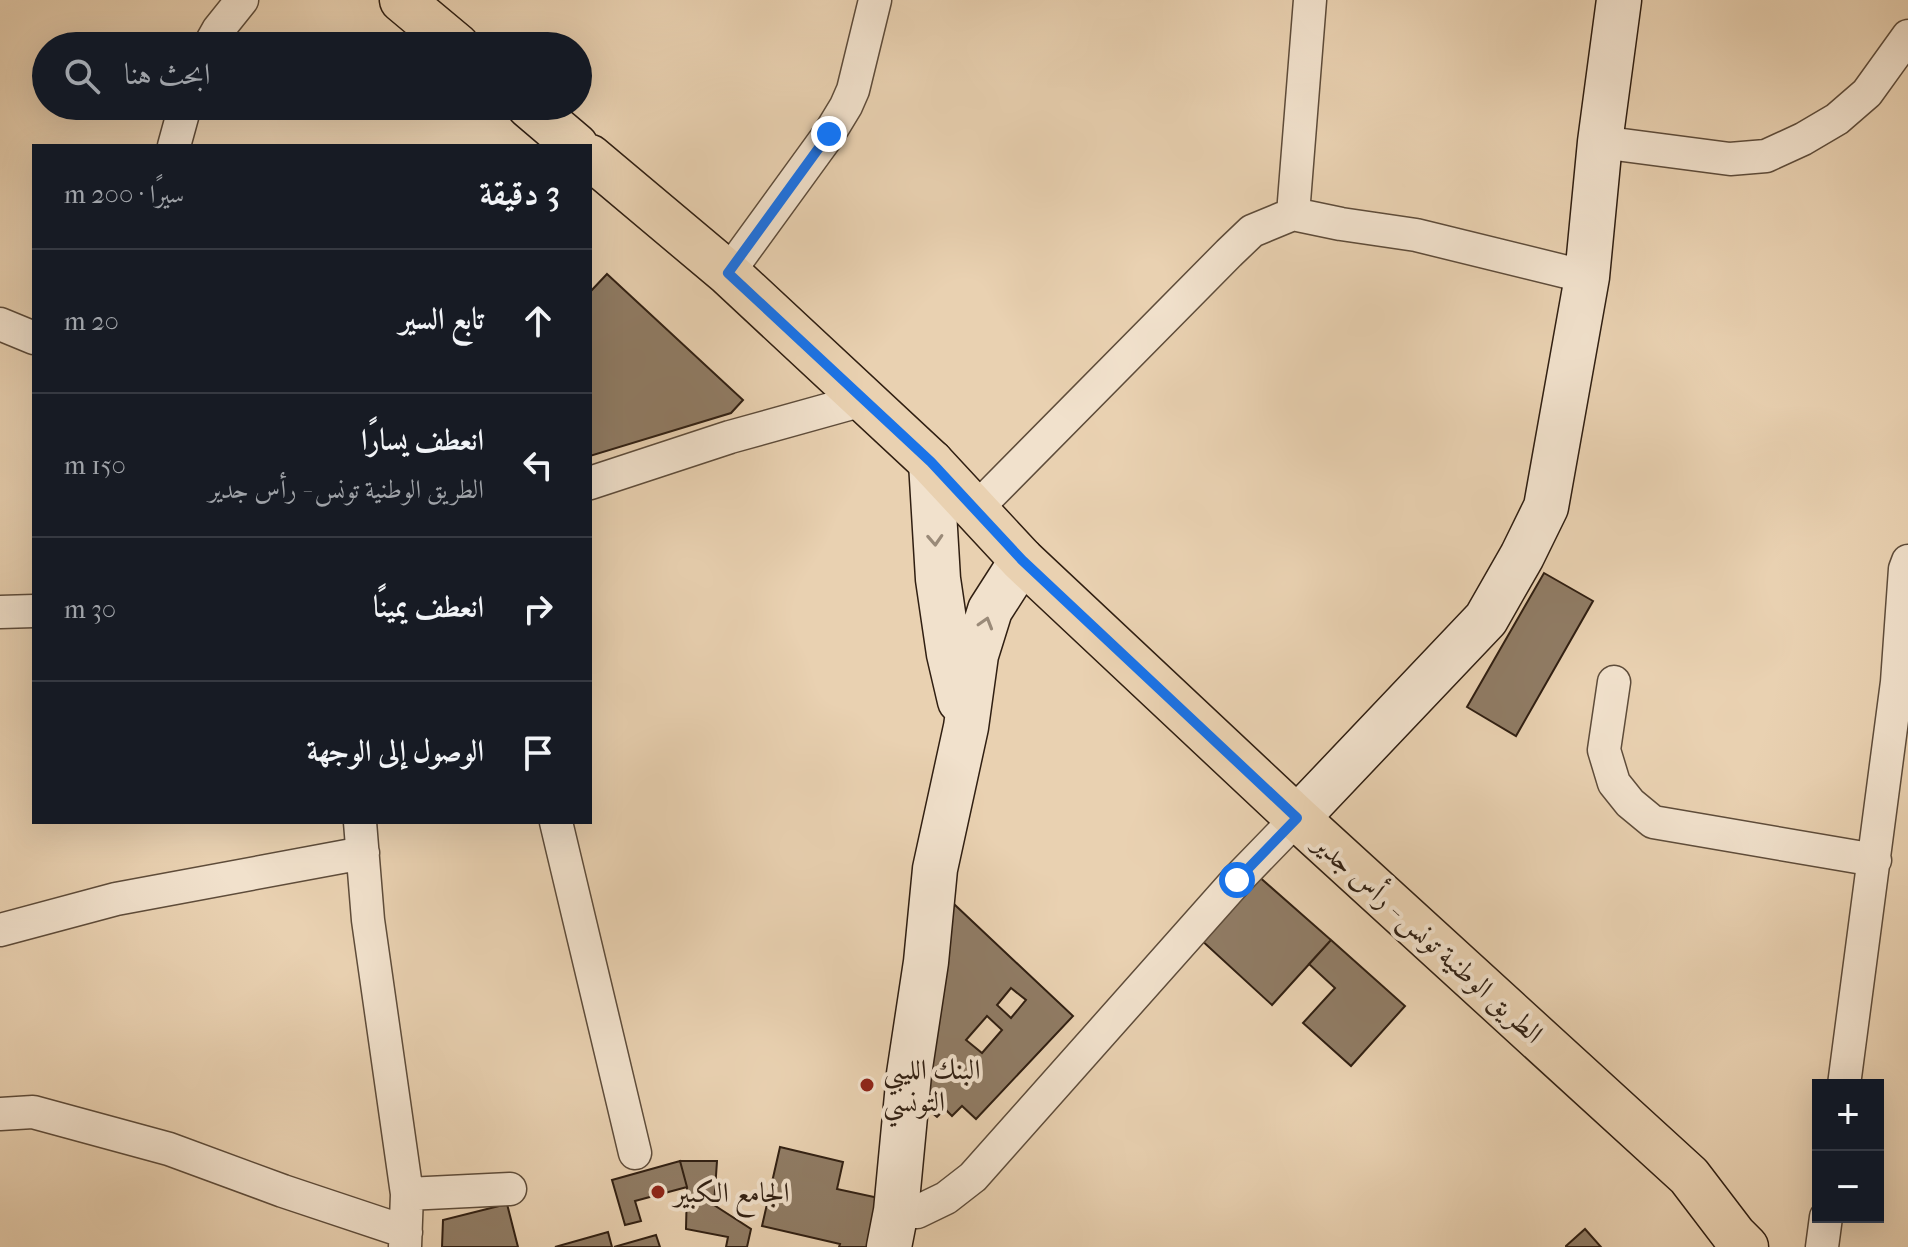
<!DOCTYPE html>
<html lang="ar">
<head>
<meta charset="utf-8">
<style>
  body { margin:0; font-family:"IM FELL French Canon",Amiri,serif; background:#242831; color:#f1f3f6; direction:rtl }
  .controls { position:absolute; right:24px; bottom:24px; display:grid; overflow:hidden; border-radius:0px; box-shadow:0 8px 32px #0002 }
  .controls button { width:72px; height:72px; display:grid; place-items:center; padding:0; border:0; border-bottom:2px solid #363941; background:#171b24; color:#f1f3f6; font:40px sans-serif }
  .stop { position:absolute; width:24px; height:24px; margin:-18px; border:6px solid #1a73e8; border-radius:50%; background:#fff }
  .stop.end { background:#1a73e8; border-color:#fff; box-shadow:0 2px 8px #0008 }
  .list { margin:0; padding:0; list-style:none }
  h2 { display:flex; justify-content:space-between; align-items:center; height:104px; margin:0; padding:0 32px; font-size:34px }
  h2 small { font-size:26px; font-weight:400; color:#9ea1a6 }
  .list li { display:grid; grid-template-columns:52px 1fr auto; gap:24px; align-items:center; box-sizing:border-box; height:144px; padding:0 32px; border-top:2px solid #363941 }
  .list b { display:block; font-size:30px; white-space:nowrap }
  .list p { margin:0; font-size:26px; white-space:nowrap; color:#9ea1a6 }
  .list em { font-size:26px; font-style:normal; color:#9ea1a6 }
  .icon { flex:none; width:44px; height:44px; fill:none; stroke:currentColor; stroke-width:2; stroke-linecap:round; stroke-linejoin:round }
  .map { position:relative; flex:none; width:1908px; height:1247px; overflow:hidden; direction:ltr }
  .search { position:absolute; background:#171b24; box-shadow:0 8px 32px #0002; left:32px; top:32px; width:560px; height:88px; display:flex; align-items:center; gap:20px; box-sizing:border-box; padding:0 28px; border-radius:44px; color:#9ea1a6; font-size:30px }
  .panel { position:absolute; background:#171b24; box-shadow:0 8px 32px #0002; left:32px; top:144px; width:560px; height:680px; border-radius:0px; direction:rtl }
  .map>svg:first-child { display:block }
</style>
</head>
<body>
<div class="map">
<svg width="1908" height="1247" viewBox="0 0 1908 1247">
  <rect width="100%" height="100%" fill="#e9d1b1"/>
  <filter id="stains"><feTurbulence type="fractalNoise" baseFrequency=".0025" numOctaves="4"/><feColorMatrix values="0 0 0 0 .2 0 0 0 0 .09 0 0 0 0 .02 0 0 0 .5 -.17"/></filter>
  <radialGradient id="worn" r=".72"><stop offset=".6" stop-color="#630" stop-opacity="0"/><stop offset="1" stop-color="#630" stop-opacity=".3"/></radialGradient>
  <path fill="#907c65" stroke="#301f12" stroke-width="2" fill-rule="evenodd" d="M607,274L743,400L731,413L590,456V292Z
    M1544,573L1593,601L1516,736L1467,707Z
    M1257,875L1331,940L1272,1005L1199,938Z
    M955,905L1073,1016L976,1119L962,1106L952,1116L945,1109L937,1117L917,1100L948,912ZM1011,988L1026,1000L1011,1018L997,1005ZM987,1016L1002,1030L982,1053L966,1040Z
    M1331,940L1405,1006L1351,1066L1303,1023L1335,988L1309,964Z
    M780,1147L843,1162L837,1189L888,1200L877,1247H839L840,1244L762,1226Z
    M680,1161H717L714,1205L751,1229L747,1247H726L728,1237L686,1229L687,1187Z
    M680,1161L687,1187L635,1201L641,1221L625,1225L612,1180Z
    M507,1204L518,1247H442L443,1220Z
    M1585,1229L1601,1247H1566V1246Z
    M608,1232L612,1247H555Z
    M656,1235L660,1247H614Z"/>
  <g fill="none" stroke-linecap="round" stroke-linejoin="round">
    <defs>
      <path id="street" d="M209,46L218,30L242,0
        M1600,142L1730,159L1766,156L1803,139L1837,119L1867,93L1908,36
        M174,146L185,106
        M1293,214L1310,0
        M728,273L829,134L846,106L853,90L875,0
        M0,324L34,338
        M590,483L730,437L863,400
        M975,510L1229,253L1252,231L1293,214L1341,224L1416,235L1587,277
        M0,612L34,611
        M1614,682L1604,750L1614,783L1630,803L1653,822L1875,860
        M360,822L368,920L407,1194L405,1247
        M556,822L635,1153
        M0,930L116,899L363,853
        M1844,1085L1897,682L1905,569L1908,561
        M0,1114L33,1112L169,1149L283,1191L406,1232
        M407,1194L510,1189
        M896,1211L917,1212L946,1198L973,1177L1237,880L1297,818
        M1822,1247L1826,1217"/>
      <path id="secondary" d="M931,462L938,579L949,654L960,701
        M1297,818L1486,619L1522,556L1546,507L1587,277L1600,142L1619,0
        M889,1247L896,1211L909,1074L926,962L935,869L966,727L976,655L990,610L1022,560"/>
      <path id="primary" d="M402,0L457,46
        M529,106L576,146
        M590,157L728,273L931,462L1022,560L1297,818L1689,1176L1734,1235L1746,1247"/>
    </defs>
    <use href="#street" stroke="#5e4c3a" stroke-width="35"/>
    <use href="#secondary" stroke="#301f12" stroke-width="47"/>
    <use href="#primary" stroke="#301f12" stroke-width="47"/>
    <use href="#street" stroke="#f1e1cc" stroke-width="32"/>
    <use href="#secondary" stroke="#f1e1cc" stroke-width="44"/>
    <use href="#primary" stroke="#e9d1b1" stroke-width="44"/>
  </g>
  <defs><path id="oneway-chevron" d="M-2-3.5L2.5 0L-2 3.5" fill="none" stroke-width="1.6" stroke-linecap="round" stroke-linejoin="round" transform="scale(2)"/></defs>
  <g stroke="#9a8a78">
    <use href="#oneway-chevron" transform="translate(935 540) rotate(87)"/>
    <use href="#oneway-chevron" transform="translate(986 623) rotate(-73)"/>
  </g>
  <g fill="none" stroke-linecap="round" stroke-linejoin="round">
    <path stroke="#1a73e8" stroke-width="10" d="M829,134L728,273L931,462L1022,560L1297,818L1237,880"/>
  </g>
  <g fill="#8f2418" stroke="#f1e1cc" stroke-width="3">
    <circle cx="867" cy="1085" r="8"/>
    <circle cx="658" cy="1192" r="8"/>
  </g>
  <g text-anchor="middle" stroke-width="8" stroke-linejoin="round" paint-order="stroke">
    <g font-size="28" fill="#301f12" stroke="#f1e1cc">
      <text transform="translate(1429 938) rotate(42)" y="10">الطريق الوطنية تونس - رأس جدير</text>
    </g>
    <g font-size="28" fill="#301f12" stroke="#f1e1cc" text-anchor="start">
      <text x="883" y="1079">البنك الليبي<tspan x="883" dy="32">التونسي</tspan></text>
      <text x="674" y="1202">الجامع الكبير</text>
    </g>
  </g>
  <rect width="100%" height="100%" filter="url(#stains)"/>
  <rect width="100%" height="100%" fill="url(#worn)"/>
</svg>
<div class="controls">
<button>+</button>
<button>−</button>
</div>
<div class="stop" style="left:1237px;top:880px"></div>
<div class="stop end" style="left:829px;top:134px"></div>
<div class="search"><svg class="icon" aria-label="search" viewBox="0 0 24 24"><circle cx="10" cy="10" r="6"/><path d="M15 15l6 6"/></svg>ابحث هنا</div>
<section class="panel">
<h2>3 دقيقة<small>سيرًا · 200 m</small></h2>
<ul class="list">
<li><svg class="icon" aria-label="ahead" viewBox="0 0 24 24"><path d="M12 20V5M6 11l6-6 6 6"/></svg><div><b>تابع السير</b></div><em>20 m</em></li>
<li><svg class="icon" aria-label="left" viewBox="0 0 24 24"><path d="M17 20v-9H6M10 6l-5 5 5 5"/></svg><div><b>انعطف يسارًا</b><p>الطريق الوطنية تونس - رأس جدير</p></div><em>150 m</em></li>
<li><svg class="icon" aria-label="right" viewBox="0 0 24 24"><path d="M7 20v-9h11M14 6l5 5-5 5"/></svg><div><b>انعطف يمينًا</b></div><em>30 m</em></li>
<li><svg class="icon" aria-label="arrive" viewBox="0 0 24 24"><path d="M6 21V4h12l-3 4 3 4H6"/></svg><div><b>الوصول إلى الوجهة</b></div></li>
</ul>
</section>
</div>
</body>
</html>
